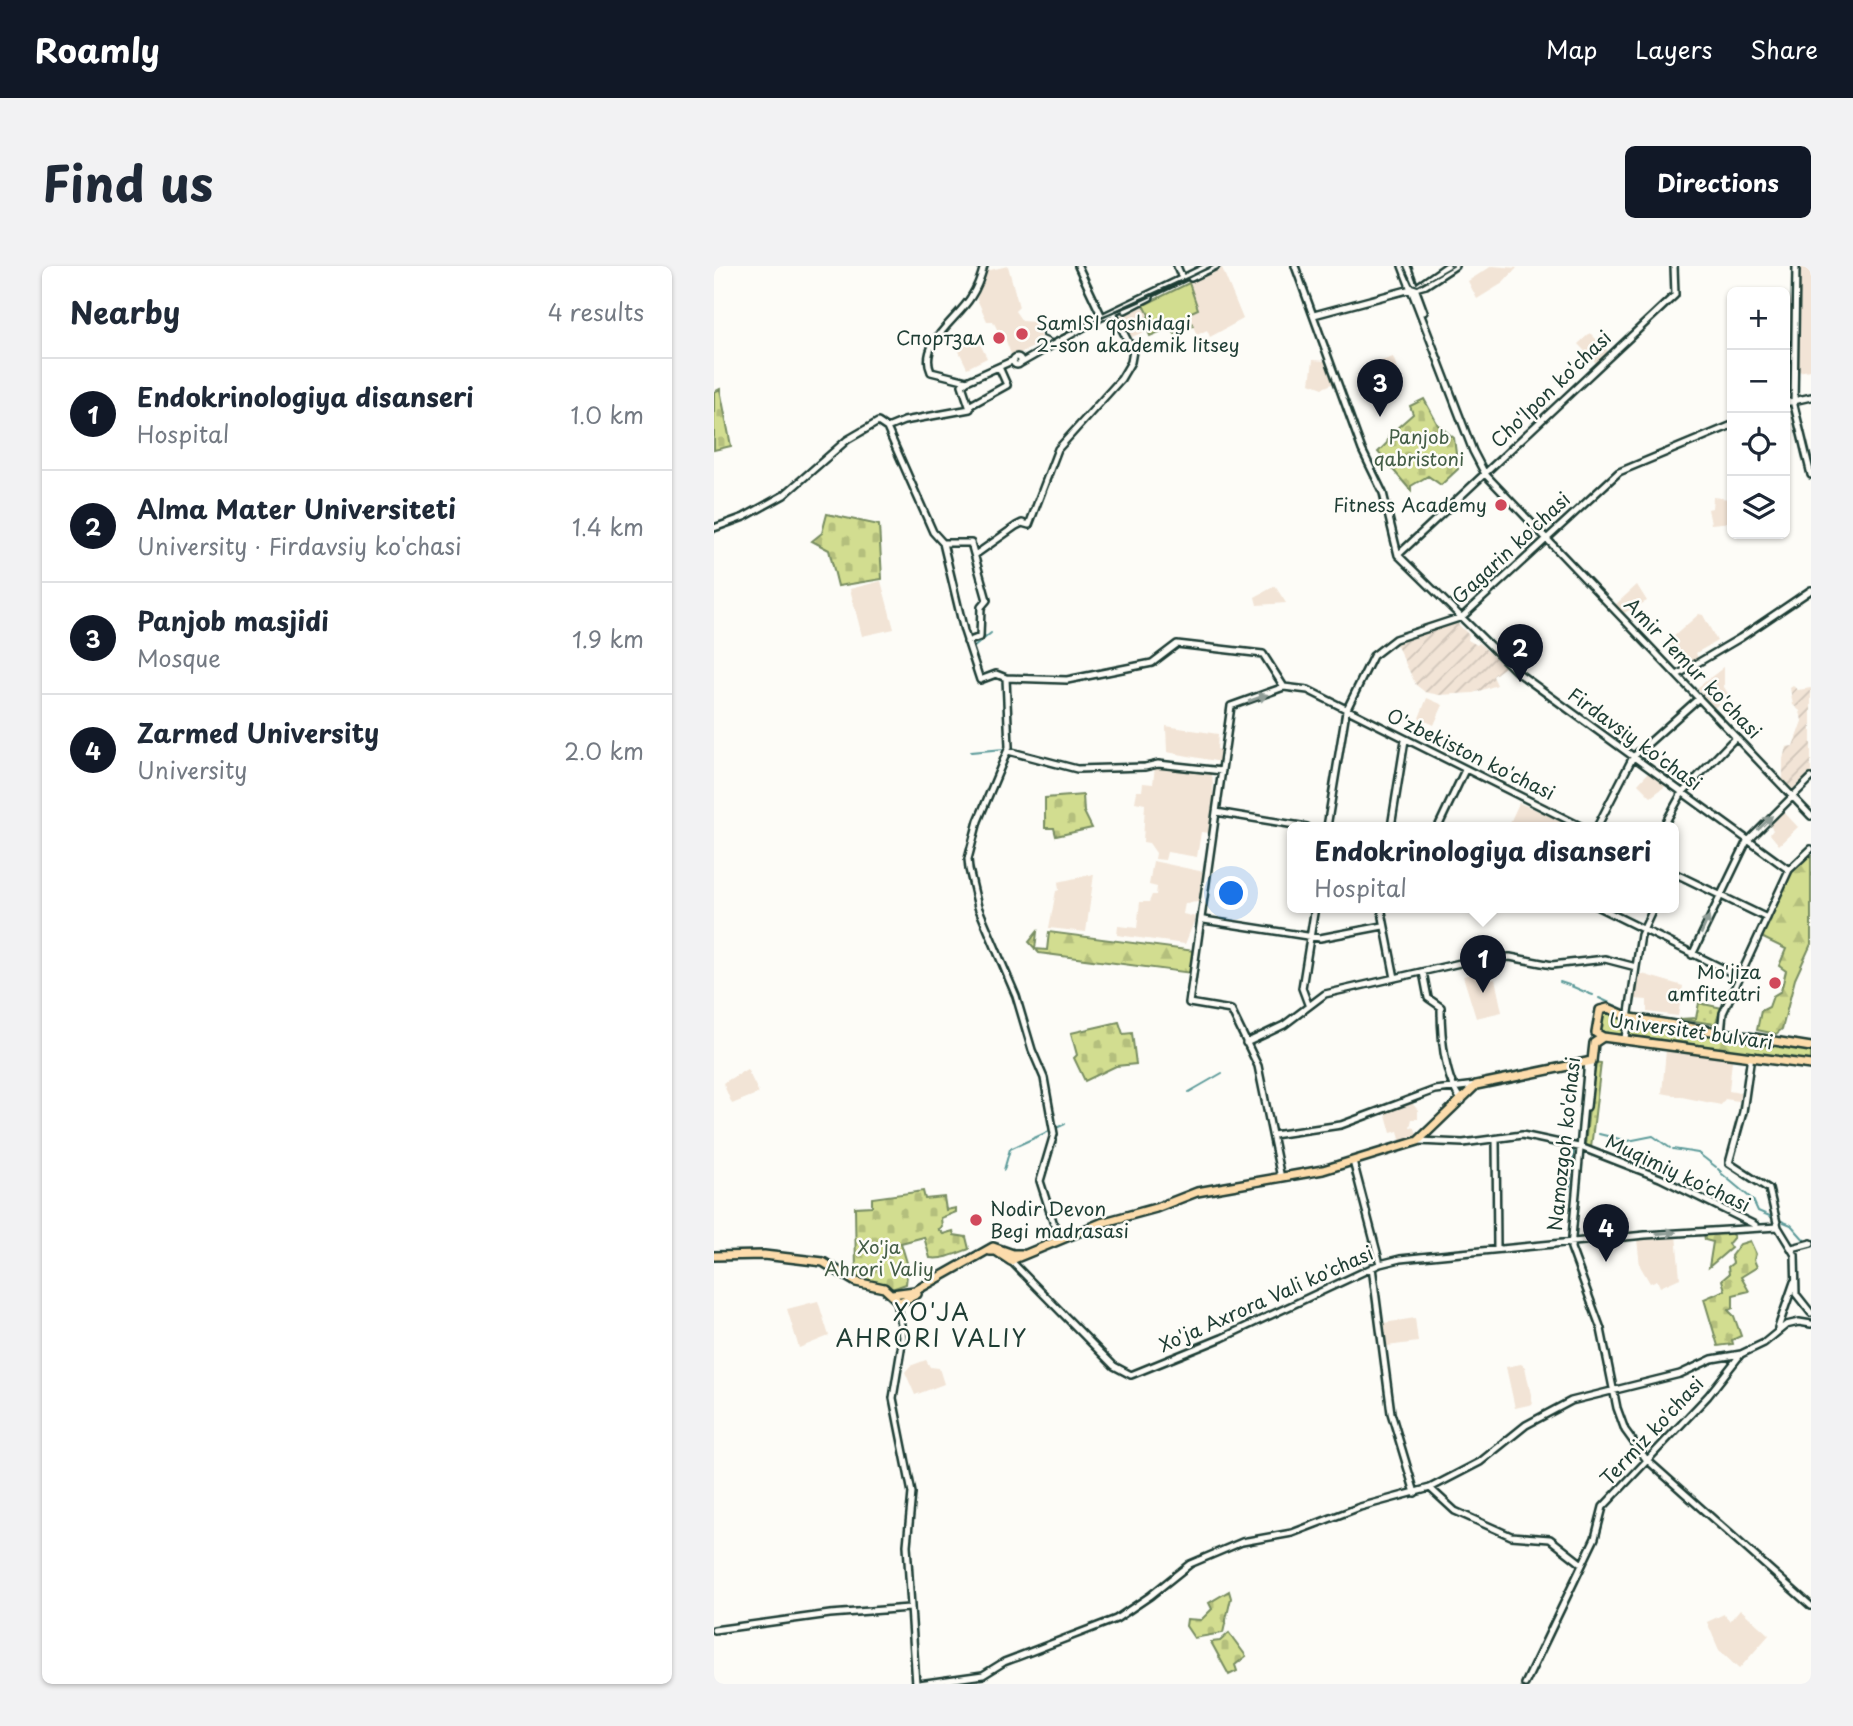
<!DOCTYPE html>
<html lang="en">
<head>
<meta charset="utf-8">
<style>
  body { margin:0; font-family:"Playpen Sans",sans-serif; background:#f2f2f3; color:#1f2937 }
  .controls { position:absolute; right:21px; top:21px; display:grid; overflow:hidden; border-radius:10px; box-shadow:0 2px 5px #0004 }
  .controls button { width:63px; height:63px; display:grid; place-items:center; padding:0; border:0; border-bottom:2px solid #e0e1e3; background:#fff; color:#1f2937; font:35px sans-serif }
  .you { position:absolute; left:518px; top:628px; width:24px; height:24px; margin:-18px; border:5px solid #fff; border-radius:50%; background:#1a73e8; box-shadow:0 0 0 10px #1a73e833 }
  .badge { display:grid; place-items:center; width:46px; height:46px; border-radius:50%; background:#111827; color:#fff; font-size:23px; font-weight:700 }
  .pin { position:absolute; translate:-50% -58px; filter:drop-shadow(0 2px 4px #0008) }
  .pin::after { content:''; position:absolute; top:37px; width:24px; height:21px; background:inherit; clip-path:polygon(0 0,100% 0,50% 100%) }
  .popup { position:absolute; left:573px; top:556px; width:392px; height:91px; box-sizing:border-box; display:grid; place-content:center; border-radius:10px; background:#fff; filter:drop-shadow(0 2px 5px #0005); font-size:23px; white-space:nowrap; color:#747a83 }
  .popup b { font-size:26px; color:#1f2937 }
  .popup::after { content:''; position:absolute; left:50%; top:100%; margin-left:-14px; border:14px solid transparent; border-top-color:#fff }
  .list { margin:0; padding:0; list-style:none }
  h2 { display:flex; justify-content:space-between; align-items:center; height:91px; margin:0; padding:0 28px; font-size:30px }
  h2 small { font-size:23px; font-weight:400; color:#747a83 }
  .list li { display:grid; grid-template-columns:46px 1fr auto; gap:21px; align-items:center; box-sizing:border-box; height:112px; padding:0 28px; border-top:2px solid #e0e1e3 }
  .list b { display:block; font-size:26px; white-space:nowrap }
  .list p { margin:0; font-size:23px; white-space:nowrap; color:#747a83 }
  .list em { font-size:23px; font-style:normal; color:#747a83 }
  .icon { flex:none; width:38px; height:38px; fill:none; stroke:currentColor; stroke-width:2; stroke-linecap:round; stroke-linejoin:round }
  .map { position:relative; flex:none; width:1097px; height:1418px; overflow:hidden; border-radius:10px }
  header { display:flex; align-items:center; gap:42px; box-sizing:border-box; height:98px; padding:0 35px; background:#111827; color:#fff }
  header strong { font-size:33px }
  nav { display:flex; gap:38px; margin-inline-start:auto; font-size:24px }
  .intro { display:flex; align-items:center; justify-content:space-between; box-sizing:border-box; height:168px; padding:0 42px }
  h1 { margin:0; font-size:49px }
  .button { padding:18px 32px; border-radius:10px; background:#111827; color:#fff; font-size:24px; font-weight:700 }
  main { display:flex; gap:42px; padding:0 42px }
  aside { flex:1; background:#fff; border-radius:10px; box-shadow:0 2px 5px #0004 }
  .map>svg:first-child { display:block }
</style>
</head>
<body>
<header>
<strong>Roamly</strong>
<nav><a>Map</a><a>Layers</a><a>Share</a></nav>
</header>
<div class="intro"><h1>Find us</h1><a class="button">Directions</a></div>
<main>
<aside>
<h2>Nearby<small>4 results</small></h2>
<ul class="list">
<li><span class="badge">1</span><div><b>Endokrinologiya disanseri</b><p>Hospital</p></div><em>1.0 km</em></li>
<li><span class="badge">2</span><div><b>Alma Mater Universiteti</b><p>University · Firdavsiy ko'chasi</p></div><em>1.4 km</em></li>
<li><span class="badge">3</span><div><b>Panjob masjidi</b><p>Mosque</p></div><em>1.9 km</em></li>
<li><span class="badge">4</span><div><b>Zarmed University</b><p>University</p></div><em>2.0 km</em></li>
</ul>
</aside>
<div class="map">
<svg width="1097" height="1418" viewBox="0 0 1097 1418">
  <defs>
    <pattern id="industrial-furrows" width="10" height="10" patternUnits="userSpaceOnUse" patternTransform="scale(1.75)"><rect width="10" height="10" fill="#f2e4d6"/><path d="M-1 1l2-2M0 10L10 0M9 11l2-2" fill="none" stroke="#cfc4b8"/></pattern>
    <pattern id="grass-dots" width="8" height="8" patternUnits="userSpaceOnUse" patternTransform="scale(1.75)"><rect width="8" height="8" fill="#d2dd90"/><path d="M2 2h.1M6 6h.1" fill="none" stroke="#b4bf7d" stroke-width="1.8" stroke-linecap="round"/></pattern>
    <pattern id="forest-firs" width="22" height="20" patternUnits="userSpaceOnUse" patternTransform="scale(1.75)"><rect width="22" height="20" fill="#d2dd90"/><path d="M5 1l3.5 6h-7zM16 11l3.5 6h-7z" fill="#b4bf7d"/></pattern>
    <pattern id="cemetery-stones" width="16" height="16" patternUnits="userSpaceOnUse" patternTransform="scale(1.75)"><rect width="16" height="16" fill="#d2dd90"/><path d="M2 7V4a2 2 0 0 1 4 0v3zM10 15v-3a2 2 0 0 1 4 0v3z" fill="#b4bf7d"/></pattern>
  </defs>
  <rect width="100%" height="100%" fill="#fdfcf7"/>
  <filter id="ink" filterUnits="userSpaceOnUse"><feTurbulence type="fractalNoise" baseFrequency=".0143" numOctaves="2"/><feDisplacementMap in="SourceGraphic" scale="14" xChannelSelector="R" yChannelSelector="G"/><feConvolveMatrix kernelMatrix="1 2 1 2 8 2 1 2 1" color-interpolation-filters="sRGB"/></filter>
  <g filter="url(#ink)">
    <path fill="#f2e4d6" d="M294,0L305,41L301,45L308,55L321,56L330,76L298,91L288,64L284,65L279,55H273L262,31L272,5Z
      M778,0L803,2L789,17L763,33L754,15Z
      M1085,1L1097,2V104L1082,106Z
      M508,2L529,53L496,71L493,64L483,69L473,48L484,43L475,17Z
      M430,39L435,50L431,57L433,65L415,72L404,50Z
      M876,67L895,86L883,98L864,78Z
      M261,68L273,92L253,102L243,81L249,78L247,74Z
      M679,91L689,117L669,125L656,99Z
      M599,94L613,95L620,117L609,122L596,117Z
      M999,231L1015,233L1018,256L997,258L994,243L998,242Z
      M167,315L180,363L148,370L136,323Z
      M923,319L933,335L910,347L901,339Z
      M561,320L572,337L543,339L541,331Z
      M985,348L989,349L1003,375L982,387L985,394L971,401L950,379Z
      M1010,401V421L1015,429L1000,442L983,422Z
      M713,432L729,439L720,459L705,452Z
      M452,460L504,468L503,483L508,485L507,496L453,486Z
      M441,500L498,507L500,535L495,567L487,566L483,591L453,586L451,594L441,593L442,587L435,577L429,576L431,538L421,536L423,525H428L429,517L439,518Z
      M934,507L953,519L937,531L924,518Z
      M805,537L835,549L837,546L863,561H794Z
      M1068,544L1084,561L1065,579L1056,568L1059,564L1054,557Z
      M439,595L490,606L486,636L471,637L469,648L482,651L471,678L403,669L404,660L423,662L426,636H435L438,629H442L443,621L435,619Z
      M380,608L372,666L335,662L342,625L345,624L344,616Z
      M775,704L777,714L781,713L788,746L762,752L749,710Z
      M925,707L969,720L964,750L933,746V734L921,733Z
      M952,784L1018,794L1015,825L1026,827L1025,835L1011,833L1007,839L948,827Z
      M33,803L45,827L18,838L9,817Z
      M697,836L704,844V853H698L696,861L701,862L704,872L687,878L684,865L677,867L671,845Z
      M962,969L966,1012L946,1021L943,1014L936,1017L926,1000L923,973Z
      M104,1035L115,1070L85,1082L73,1043Z
      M701,1052L704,1076L673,1080L670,1057Z
      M212,1094L216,1101L225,1102L230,1118L201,1129L191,1106L196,1100Z
      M807,1098L811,1101L819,1138L801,1142L792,1101Z
      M1026,1343L1055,1369L1025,1403L1005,1384L993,1356L1010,1348L1016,1355Z"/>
    <path fill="url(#industrial-furrows)" d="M742,356L755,369L754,374L763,379L765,377L791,401L779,410L783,419L759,427L725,429L711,426L702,419L681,376Z
      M1079,420L1084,424L1097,422V507L1078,525L1069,516V493L1072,481L1079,480L1088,455L1086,445L1079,439L1076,422Z"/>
    <path fill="url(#grass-dots)" stroke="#788d62" stroke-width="2" d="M985,737L1008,742L1001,758L966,753L982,752Z
      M880,796L887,797L877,882L871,880Z"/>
    <path fill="url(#forest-firs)" stroke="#788d62" stroke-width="2" d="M1097,587V678L1081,713L1068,763L1062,768L1043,764L1047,745L1055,741L1059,730L1067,725L1072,705L1065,700L1072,683L1047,671L1077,607Z
      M323,666L321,683L333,684L335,666L481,685L477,707L325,687L315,676Z
      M892,743L918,755L1097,783V797L916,769L886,767V747Z"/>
    <path fill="url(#cemetery-stones)" stroke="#788d62" stroke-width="2" d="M6,123L17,180L0,184V126Z
      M710,133L724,159L740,172L744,203L727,219L714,210L697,220V225L664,186L673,177L675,169L699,148L696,140Z
      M113,248L165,259L168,313L124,320L115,284L98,275L108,267Z
      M369,529L370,546L378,562L342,570L340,562H331V532Z
      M405,756L409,768L418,767L422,798L402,800L371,815L360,792L363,789L357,767Z
      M209,925L211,933L230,931L232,944L242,942V946L227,952L228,961L224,963L229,968L239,965L240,969L252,971L255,983C242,988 229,994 216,992L210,971L187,977L194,1000L192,1018L178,1023L166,1017L147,1016L142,1009L141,941L158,940V932Z
      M1016,966L1020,971L1014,978L1017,982L995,1001L999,976L991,974L990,967Z
      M1036,975L1042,988L1040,994L1043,1001L1027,1011L1035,1025L1019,1029V1042L1014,1044L1020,1050L1027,1070L1018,1074L1019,1078L1004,1080L990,1033L1011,1024L1008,1014L1015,1008L1014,1001L1019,997L1017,990L1026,978Z
      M515,1325L517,1332L509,1367L480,1372L472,1360L473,1353L487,1354L498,1343L495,1337Z
      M515,1367L532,1390L521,1399L523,1405L515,1409L497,1376L506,1375Z"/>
    <path fill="#d2dd90" stroke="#788d62" stroke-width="2" d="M475,17L484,43L473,48L479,60L461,68L457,61L436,70L431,57L435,49L430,39Z"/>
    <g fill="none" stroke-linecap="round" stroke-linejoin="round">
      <path stroke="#5d9b9a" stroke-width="2" d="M259,382L277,367
        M257,486L290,483
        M846,716L855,719
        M857,720L871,726
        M873,727L879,729
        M885,732L909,743
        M475,826L508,807
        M885,868L914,875L939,870L956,882
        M959,883L984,887L1002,901
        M1004,903L1007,906
        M290,904L296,883L351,858
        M858,905L860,884
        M1008,908L1039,934L1044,945L1058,951
        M850,925L856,923L857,908
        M1065,954L1077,959L1092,976"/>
      <defs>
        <path id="secondary" d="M364,0L388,51
          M463,0L468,12
          M581,0L648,184L669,227L684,289L803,406L1075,604
          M688,0L759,185L771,208L1097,550
          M693,0L710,46
          M1082,0L1080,139L1097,209
          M477,12L502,0
          M703,21L733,0
          M411,44L436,31
          M600,49L712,19L741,0
          M299 95a4 4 0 1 1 8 0a4 4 0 1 1-8 0Z
          M307,97L386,52L494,0
          M253,115L248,119L256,143L190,155L173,162L219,266L229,277L250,365L266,414L282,408L292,412L353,414L438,397L463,378L549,388L570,421L594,424L868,561
          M253,115L217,106C204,77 244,53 257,31C263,22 267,11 270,0
          M253,115L300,94
          M1071,137L1097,131
          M255,140L293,119L285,101
          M0,262L30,251L70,229L133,174L164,156L173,162
          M229,277H257L273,334L267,341L266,371L253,376
          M261,289L302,260L308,257L315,259L344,183L407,113L417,96L419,85L399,46
          M684,289L961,29L960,0
          M963,409L1026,372L1097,324
          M292,412L295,481L264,555L254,593L255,603L264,641L302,730L318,784L330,812L340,868L326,915L345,974
          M517,440L475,737L517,744L544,800L567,912
          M517,440L570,421
          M294,485L363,503L431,501L444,498L508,505
          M502,546L593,561
          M613,561L632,445L659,390L681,373L748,351L905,206L1018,159
          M677,561L691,474
          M724,561L751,504
          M883,561L919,491L985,432
          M949,561L968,527L1022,471
          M960,607L1053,652
          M667,641L681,712
          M884,641L1026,711
          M490,654L606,672L669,660
          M978,689L1032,577L1097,512
          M709,706L714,732L727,741C727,768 730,813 748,835
          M594,738L588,722L601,641
          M1007,767L1009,747L1075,604L1097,583
          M911,772L927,669L940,641
          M532,777L570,759L611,728L768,692L796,691L838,699L891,693L922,701
          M1037,790L1029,846L1015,897L1055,923L1064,961L1081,989L1082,1028L1097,1047
          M874,795L857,982L887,1063L903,1142L911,1164L932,1193L1097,1340
          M873,841L878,795
          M559,869L627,859L721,824L762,819
          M782,873L783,983
          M704,875L749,877L808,869L869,882L946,912L1041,959
          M639,895L666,998
          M1078,982L1097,977
          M297,995L400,1100L417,1109L508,1072L666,998L686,993L931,969L1064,961
          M658,1001L677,1147L701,1227
          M183,1035L189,1071L179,1132L198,1227L193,1279L202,1418
          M1064,1062L1080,1016
          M716,1222L741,1245L797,1270L836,1273L868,1298
          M0,1364L116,1348L195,1342
          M205,1418L269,1409L290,1396L402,1353L436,1330L476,1298L528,1276L578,1267L646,1241L716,1222L766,1196L812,1159L857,1135L966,1108L998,1093L1027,1088
          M811,1418L881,1272L889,1241L994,1130L1027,1088L1050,1077L1072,1059L1085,1056L1097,1058"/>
        <path id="primary" d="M1097,781L917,752L894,742L886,744L882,767L889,771L1097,799
          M276,985H282L297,995L300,993L299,989
          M0,990L50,989L109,996L142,1016L170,1022L182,1033
          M300,993L387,957L442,942L483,926L609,904L704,875L762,819L878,795L880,777L889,771
          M178,1028L201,1025L279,981L299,988H308
          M188,1035L203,1028"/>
      </defs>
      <use href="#secondary" stroke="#1f3d34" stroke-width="10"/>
      <use href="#primary" stroke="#1f3d34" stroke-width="12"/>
      <use href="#secondary" stroke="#fdfcf7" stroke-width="5"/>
      <use href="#primary" stroke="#fcdcac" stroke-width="7"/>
      <path stroke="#1f3d34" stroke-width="2" d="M498,0C465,15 432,36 397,47C383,52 370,57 356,63C344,61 341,51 329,62V70L338,74L499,0
        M690,0L698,18L704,20L739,0"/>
    </g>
    <defs><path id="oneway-solid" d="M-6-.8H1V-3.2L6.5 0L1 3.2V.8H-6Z" transform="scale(1.75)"/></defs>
    <g fill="#8e9c96">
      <use href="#oneway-solid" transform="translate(544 432) rotate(-20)"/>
      <use href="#oneway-solid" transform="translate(1051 557) rotate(-44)"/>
      <use href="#oneway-solid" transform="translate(991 659) rotate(-66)"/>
      <use href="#oneway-solid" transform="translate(952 967) rotate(-4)"/>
    </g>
  </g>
  <g fill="#d1495b" stroke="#fdfcf7" stroke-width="2.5">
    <circle cx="308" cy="68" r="7"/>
    <circle cx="285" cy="72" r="7"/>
    <circle cx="787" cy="239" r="7"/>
    <circle cx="1061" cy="717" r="7"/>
    <circle cx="262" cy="954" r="7"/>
  </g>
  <g text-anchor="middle" stroke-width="5" stroke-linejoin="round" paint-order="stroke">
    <g font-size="19" fill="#1f3d34" stroke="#fdfcf7" text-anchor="end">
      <text x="322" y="64" text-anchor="start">SamISI qoshidagi<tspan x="322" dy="22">2-son akademik litsey</tspan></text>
      <text x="271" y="79">Спортзал</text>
      <text x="773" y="246">Fitness Academy</text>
      <text x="1047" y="713">Mo'jiza<tspan x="1047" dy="22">amfiteatri</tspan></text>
      <text x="276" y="950" text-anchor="start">Nodir Devon<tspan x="276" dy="22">Begi madrasasi</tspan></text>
    </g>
    <g font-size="19" fill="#1f3d34" stroke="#fdfcf7">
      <text transform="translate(837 123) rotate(-44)" y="7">Cho'lpon ko'chasi</text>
      <text transform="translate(797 282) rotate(-43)" y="7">Gagarin ko'chasi</text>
      <text transform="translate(979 402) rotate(46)" y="7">Amir Temur ko'chasi</text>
      <text transform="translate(921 473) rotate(36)" y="7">Firdavsiy ko'chasi</text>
      <text transform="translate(757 488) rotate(26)" y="7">O'zbekiston ko'chasi</text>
      <text transform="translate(977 765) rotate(8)" y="7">Universitet bulvari</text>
      <text transform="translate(850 878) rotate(-84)" y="7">Namozgoh ko'chasi</text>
      <text transform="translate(964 907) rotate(25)" y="7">Muqimiy ko'chasi</text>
      <text transform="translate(552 1033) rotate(-24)" y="7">Xo'ja Axrora Vali ko'chasi</text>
      <text transform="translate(938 1165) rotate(-47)" y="7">Termiz ko'chasi</text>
    </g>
    <g font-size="19" fill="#435d46" stroke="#fdfcf7">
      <text x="705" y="178">Panjob<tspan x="705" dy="22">qabristoni</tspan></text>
      <text x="165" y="988">Xo'ja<tspan x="165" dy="22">Ahrori Valiy</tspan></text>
    </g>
    <g font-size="23" letter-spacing="2" fill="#1f3d34" stroke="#fdfcf7">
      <text x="218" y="1055">XO'JA<tspan x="218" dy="26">AHRORI VALIY</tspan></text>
    </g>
  </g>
</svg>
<div class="controls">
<button>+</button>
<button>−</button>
<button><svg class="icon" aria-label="locate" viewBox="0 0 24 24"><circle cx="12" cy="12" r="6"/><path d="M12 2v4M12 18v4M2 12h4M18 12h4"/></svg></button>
<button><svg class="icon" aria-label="layers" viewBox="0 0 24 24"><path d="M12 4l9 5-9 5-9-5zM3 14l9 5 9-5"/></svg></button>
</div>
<div class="you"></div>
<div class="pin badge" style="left:769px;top:727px">1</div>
<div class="popup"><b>Endokrinologiya disanseri</b>Hospital</div>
<div class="pin badge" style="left:806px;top:416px">2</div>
<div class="pin badge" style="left:666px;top:151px">3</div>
<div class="pin badge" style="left:892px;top:996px">4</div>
</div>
</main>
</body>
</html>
